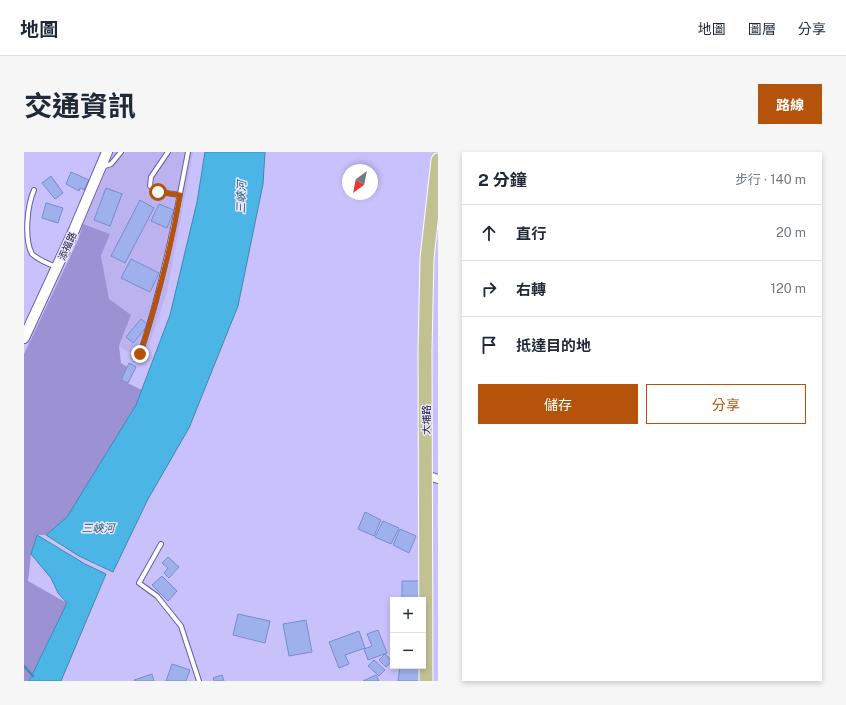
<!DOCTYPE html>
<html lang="zh-TW">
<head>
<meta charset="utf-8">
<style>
  body { margin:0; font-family:"Public Sans","Noto Sans TC",sans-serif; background:#f6f6f7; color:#1f2937 }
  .controls { position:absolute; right:12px; bottom:12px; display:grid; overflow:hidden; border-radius:0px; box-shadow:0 2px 6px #0003 }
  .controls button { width:36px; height:36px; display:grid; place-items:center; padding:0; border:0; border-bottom:1px solid #e0e1e3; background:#fff; color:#1f2937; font:20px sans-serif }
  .compass { position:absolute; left:318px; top:12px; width:36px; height:36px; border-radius:50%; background:#fff; box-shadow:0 2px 6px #0003; rotate:212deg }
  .stop { position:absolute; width:12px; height:12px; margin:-9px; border:3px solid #b45309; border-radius:50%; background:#fff }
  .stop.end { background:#b45309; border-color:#fff; box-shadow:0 1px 4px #0008 }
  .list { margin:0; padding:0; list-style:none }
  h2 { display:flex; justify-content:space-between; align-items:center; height:52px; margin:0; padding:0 16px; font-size:17px }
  h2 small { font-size:13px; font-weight:400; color:#747a83 }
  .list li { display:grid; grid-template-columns:26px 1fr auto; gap:12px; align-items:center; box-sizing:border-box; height:56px; padding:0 16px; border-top:1px solid #e0e1e3 }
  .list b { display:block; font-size:15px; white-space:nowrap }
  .list em { font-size:13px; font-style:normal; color:#747a83 }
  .actions { display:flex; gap:8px; padding:12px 16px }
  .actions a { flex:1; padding:9px 0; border:1px solid #b45309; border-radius:0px; text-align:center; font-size:14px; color:#b45309 }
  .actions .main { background:#b45309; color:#fff }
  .icon { flex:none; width:22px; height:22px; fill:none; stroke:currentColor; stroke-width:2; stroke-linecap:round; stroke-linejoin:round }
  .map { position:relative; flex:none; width:414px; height:529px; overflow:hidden; border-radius:0px }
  header { display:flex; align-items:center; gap:24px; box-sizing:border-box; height:56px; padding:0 20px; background:#fff; border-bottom:1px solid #e0e1e3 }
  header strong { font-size:19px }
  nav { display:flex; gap:22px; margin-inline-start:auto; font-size:14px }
  .intro { display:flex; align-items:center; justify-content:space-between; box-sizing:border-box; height:96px; padding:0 24px }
  h1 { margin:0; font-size:28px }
  .button { padding:10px 18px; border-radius:0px; background:#b45309; color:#fff; font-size:14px; font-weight:700 }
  main { display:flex; gap:24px; padding:0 24px }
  aside { flex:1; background:#fff; border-radius:0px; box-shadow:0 2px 6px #0003 }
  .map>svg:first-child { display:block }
</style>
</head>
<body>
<header>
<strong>地圖</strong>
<nav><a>地圖</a><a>圖層</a><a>分享</a></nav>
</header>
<div class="intro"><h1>交通資訊</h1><a class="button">路線</a></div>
<main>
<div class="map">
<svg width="414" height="529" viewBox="0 0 414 529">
  <rect width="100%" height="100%" fill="#c9c1fb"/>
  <path fill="#bbb2ef" d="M90,0H169L143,140L120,207L95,195L107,163L85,148L77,104L86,82L59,72Z"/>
  <path fill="#9c92d3" d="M59,72L86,82L77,104L85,147L107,163L95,194L97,211L103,215L97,228L118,238L112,253L43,365L22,383H13L7,402L4,429L43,451L5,529H0V202L54,88Z"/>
  <path fill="#4bb5e5" stroke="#4088b2" d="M181,0H241L239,32L214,154L165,276L124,347L89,420L55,404L22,383L43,365L112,253L146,163L173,50Z
    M13,383L61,412L82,422L37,529H5L43,451L34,441L27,426L7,402Z"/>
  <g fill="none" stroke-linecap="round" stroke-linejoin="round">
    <path stroke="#4088b2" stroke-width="2.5" d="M0,514L9,524"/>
  </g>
  <path fill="#9eb1ed" stroke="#788cce" d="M47,20L65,28L60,38L56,36L55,39L42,32Z
    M27,24L39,41L31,47L18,31Z
    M82,36L98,42L86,74L70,68Z
    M116,48L130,56L101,111L87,104Z
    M22,51L39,56L34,71L18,66Z
    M135,52L150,58L143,76L127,69Z
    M107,107L135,121L126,140L97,126Z
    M117,167L124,173L109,191L102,185Z
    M105,211L112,215L104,231L97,228Z
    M341,360L357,368L350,384L334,377Z
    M359,369L375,376L367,392L351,385Z
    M376,377L392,384L385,401L369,393Z
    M144,405L155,415L145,426L140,421L144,416L138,411Z
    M138,424L153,439L144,449L128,433Z
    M378,429H395V448H378Z
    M214,462L246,469L241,491L209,483Z
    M282,468L288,500L265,504L259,472Z
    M354,478L363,501L344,508L340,497L348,494L343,482Z
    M335,479L341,496L321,503L325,512L315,516L305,490Z
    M361,502L368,509L362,515L355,508Z
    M350,508L361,518L355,524L344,514Z
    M148,512L166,518L162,529H142Z
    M376,514H397V529H374Z
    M128,522L130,529H111L110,528Z
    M198,523L200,529H190L189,526Z
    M352,523L355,529H339Z"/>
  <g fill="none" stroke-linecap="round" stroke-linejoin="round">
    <defs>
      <path id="service" d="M144,0L127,25L126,34L135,40L156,43
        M78,15L87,12L97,0
        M10,38C3,54 0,87 8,102C15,108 24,112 33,115
        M116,202C138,136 151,69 164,0
        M137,392L115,431L133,444L157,474L175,529"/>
      <path id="minor" d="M402,323L414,327"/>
      <path id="tertiary" d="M0,186L50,78L83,0"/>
      <path id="primary" d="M402,529L401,198L403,106L414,8"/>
    </defs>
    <use href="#service" stroke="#695e9f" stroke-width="6"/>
    <use href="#minor" stroke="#695e9f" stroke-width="10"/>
    <use href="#tertiary" stroke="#695e9f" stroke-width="12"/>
    <use href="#primary" stroke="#fff" stroke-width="15"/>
    <use href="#service" stroke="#fff" stroke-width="4"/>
    <use href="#minor" stroke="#fff" stroke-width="8"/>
    <use href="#tertiary" stroke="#fff" stroke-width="10"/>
    <use href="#primary" stroke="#c1c294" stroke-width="13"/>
  </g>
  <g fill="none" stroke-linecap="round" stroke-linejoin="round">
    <path stroke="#b45309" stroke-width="5" d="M116,202C133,150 147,97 156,43L134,40"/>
  </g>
  <g text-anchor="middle" stroke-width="3" stroke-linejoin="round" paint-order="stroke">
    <g font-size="10" fill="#25203b" stroke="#e9e7fe">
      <text transform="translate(43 94) rotate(-66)" y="4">添福路</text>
      <text transform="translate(402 268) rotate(-90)" y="4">大埔路</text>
    </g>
    <g font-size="11" font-style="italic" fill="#225a73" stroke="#e9e7fe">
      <text transform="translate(217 45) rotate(-88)" y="4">三峽河</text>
      <text x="74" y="380">三峽河</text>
    </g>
  </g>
</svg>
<div class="controls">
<button>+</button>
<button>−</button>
</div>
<svg class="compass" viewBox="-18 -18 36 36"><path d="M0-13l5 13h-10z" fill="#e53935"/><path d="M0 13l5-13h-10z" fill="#747a83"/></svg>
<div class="stop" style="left:134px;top:40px"></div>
<div class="stop end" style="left:116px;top:202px"></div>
</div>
<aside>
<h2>2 分鐘<small>步行 · 140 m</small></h2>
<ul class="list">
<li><svg class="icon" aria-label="ahead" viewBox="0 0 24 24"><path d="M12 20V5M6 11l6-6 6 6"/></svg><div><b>直行</b></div><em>20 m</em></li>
<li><svg class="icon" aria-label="right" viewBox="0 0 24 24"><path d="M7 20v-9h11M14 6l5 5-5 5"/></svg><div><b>右轉</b></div><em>120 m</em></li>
<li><svg class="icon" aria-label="arrive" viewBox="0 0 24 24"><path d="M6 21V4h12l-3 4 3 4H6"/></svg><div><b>抵達目的地</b></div></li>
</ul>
<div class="actions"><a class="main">儲存</a><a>分享</a></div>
</aside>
</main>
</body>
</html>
